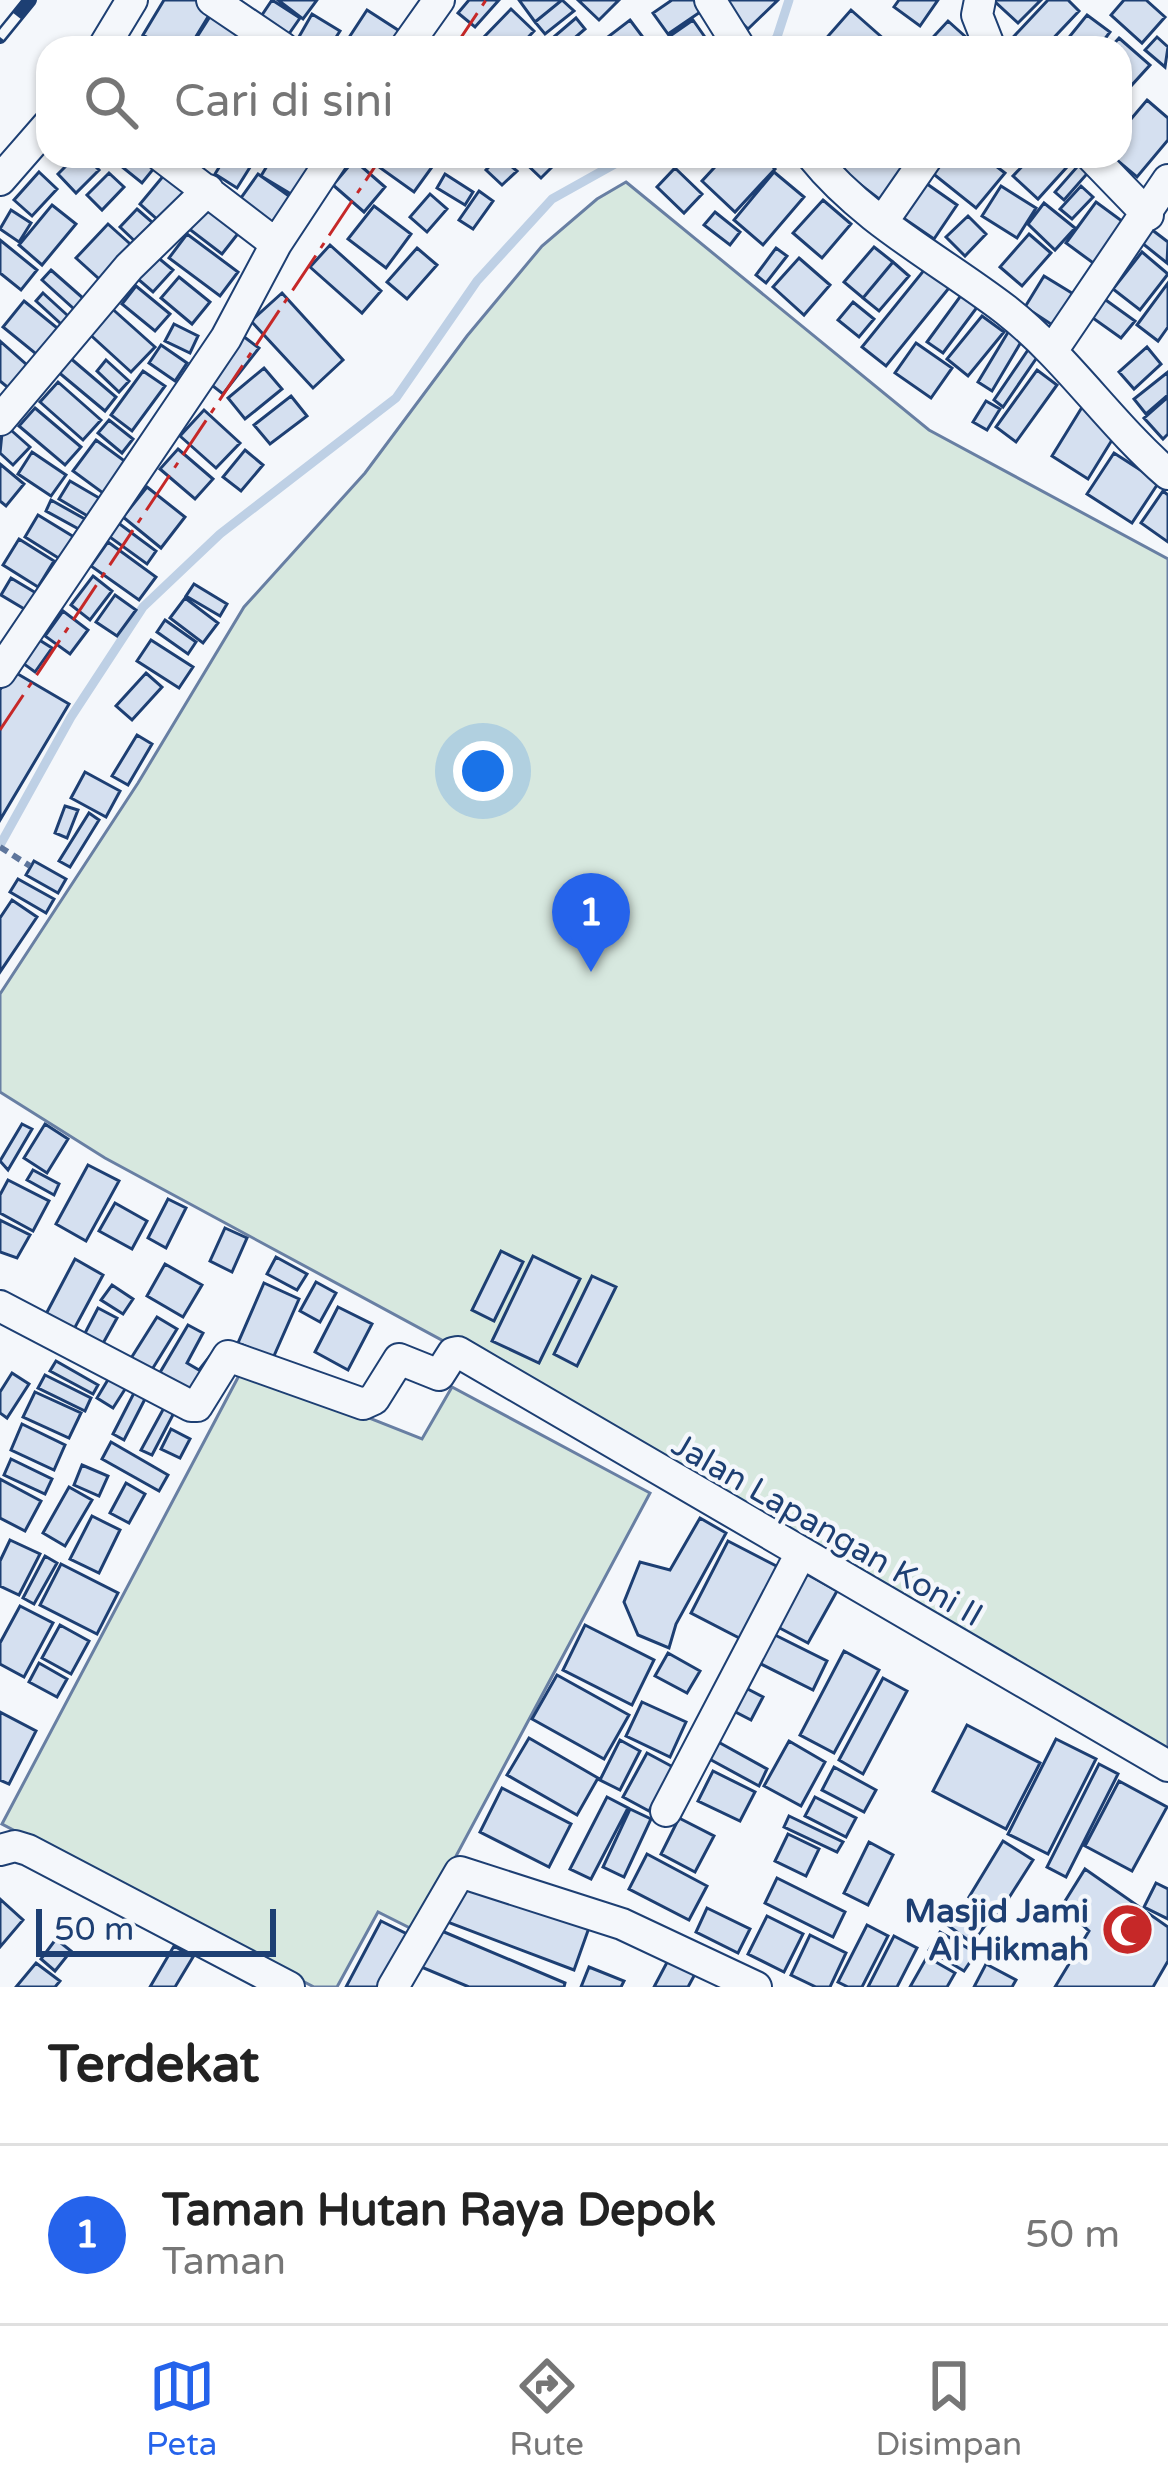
<!DOCTYPE html>
<html lang="id">
<head>
<meta charset="utf-8">
<style>
  body { margin:0; font-family:"Varela Round",sans-serif; background:#f6f6f6; color:#222 }
  .scale { position:absolute; left:36px; bottom:30px; width:240px; box-sizing:border-box; padding-left:12px; border:6px solid #1d3f73; border-top:0; font-size:33px; line-height:42px; white-space:nowrap; color:#1d3f73; -webkit-text-stroke:9px #f4f7fb; paint-order:stroke }
  .you { position:absolute; left:483px; top:771px; width:42px; height:42px; margin:-30px; border:9px solid #fff; border-radius:50%; background:#1a73e8; box-shadow:0 0 0 18px #1a73e833 }
  .badge { display:grid; place-items:center; width:78px; height:78px; border-radius:50%; background:#2563eb; color:#fff; font-size:39px; font-weight:700 }
  .pin { position:absolute; translate:-50% -99px; filter:drop-shadow(0 3px 6px #0008) }
  .pin::after { content:''; position:absolute; top:63px; width:42px; height:36px; background:inherit; clip-path:polygon(0 0,100% 0,50% 100%) }
  .list { margin:0; padding:0; list-style:none }
  h2 { display:flex; justify-content:space-between; align-items:center; height:156px; margin:0; padding:0 48px; font-size:51px }
  h2 small { font-size:39px; font-weight:400; color:#767676 }
  .list li { display:grid; grid-template-columns:78px 1fr auto; gap:36px; align-items:center; box-sizing:border-box; height:180px; padding:0 48px; border-top:3px solid #e0e0e0 }
  .list b { display:block; font-size:45px; white-space:nowrap }
  .list p { margin:0; font-size:39px; white-space:nowrap; color:#767676 }
  .list em { font-size:39px; font-style:normal; color:#767676 }
  .icon { flex:none; width:66px; height:66px; fill:none; stroke:currentColor; stroke-width:2; stroke-linecap:round; stroke-linejoin:round }
  .map { position:relative; flex:none; width:1168px; height:1987px; overflow:hidden }
  .search { position:absolute; background:#fff; box-shadow:0 3px 9px #0004; left:36px; right:36px; top:36px; height:132px; display:flex; align-items:center; gap:30px; box-sizing:border-box; padding:0 42px; border-radius:36px; color:#767676; font-size:45px }
  .sheet { height:336px; background:#fff }
  nav { display:flex; justify-content:space-around; align-items:center; box-sizing:border-box; height:168px; border-top:3px solid #e0e0e0; background:#fff; font-size:33px; color:#767676 }
  nav a { display:grid; justify-items:center; gap:6px }
  nav .on { color:#2563eb }
  .map>svg:first-child { display:block }
</style>
</head>
<body>
<div class="map">
<svg width="1168" height="1987" viewBox="0 0 1168 1987">
  <rect width="100%" height="100%" fill="#f4f7fb"/>
  <path fill="#d7e8df" stroke="#687fa3" stroke-width="3" d="M626,182L929,430L1168,559V1750L595,1423L105,1158L0,1092V994L138,783L244,607L365,473L467,336L542,246L597,199Z
    M243,1368L422,1439L452,1387L650,1493L416,1931L378,1912L337,1987H314L2,1824Z"/>
  <g fill="none" stroke-linecap="round" stroke-linejoin="round">
    <path stroke="#bed0e5" stroke-width="9" d="M769,48L777,37L789,0
      M0,845L71,717L143,607L220,534L396,398L477,281L552,199L629,156"/>
  </g>
  <path fill="#d5e0f0" stroke="#1d3f73" stroke-width="3" d="M164,0H201L214,7L189,48H166L143,35Z
    M272,0L300,18L284,41L256,24Z
    M278,0H317L303,19Z
    M469,0H499L475,27L458,13Z
    M519,0H562L535,22Z
    M562,0L574,11L545,34L535,22Z
    M578,0H619L599,20Z
    M672,0H706L709,6L668,34L653,13Z
    M719,0H778L748,29Z
    M899,0H938L920,26L894,7Z
    M993,0H1041L1018,23Z
    M1048,0H1068L1079,11L1044,48H1003Z
    M1124,0H1146L1165,17L1142,43L1111,15Z
    M511,9L534,31L518,48H493L483,38Z
    M367,10L401,32L390,48H369L350,36Z
    M851,10L894,48H828L822,43Z
    M312,14L340,31L329,48H305L296,42Z
    M211,15L240,34L231,48H190Z
    M1087,15L1110,32L1098,48H1085L1070,36Z
    M576,18L585,29L563,48H556L549,41Z
    M630,20L651,48H604L600,43Z
    M693,20L707,40L695,48H659L657,45Z
    M948,21L978,48H923Z
    M1157,37L1168,47L1165,67L1145,50Z
    M1119,38L1150,65L1120,98V48H1110Z
    M1147,100L1168,118V140L1137,177L1112,156H1120V132Z
    M76,156H85L99,170L76,193L58,174Z
    M129,156H152L159,162L142,183L121,166Z
    M226,156H257L237,188L215,174Z
    M273,156H290L312,169L296,197L261,176Z
    M387,156H440L414,192L379,167Z
    M499,156L517,171L502,185L486,170Z
    M518,156H563L541,178Z
    M725,156H761L775,169L735,212L702,181Z
    M850,156H917L883,202L840,169Z
    M936,156H983L1005,173L976,208L926,168Z
    M1032,156H1075L1076,157L1038,199L1013,176Z
    M1084,159L1093,167L1064,200L1055,192Z
    M354,160L385,187L364,212L333,185Z
    M170,168L197,191L166,227L140,204Z
    M675,168L702,194L684,213L657,187Z
    M39,172L57,189L32,216L14,200Z
    M774,172L804,197L763,245L734,220Z
    M109,173L124,187L102,210L87,195Z
    M258,174L296,201L274,232L236,205Z
    M445,174L473,192L465,205L437,188Z
    M920,179L957,205L934,239L896,213Z
    M1001,186L1036,208L1017,238L982,216Z
    M1081,186L1093,197L1072,219L1060,209Z
    M479,191L493,201L473,229L459,220Z
    M430,194L447,209L427,232L410,217Z
    M205,197L244,226L222,254L184,225Z
    M823,200L851,224L822,258L793,233Z
    M1096,202L1126,224L1096,265L1066,243Z
    M1044,203L1075,228L1055,250L1028,224Z
    M52,205L76,224L42,265L19,245Z
    M374,206L411,234L386,268L348,239Z
    M137,209L160,229L142,248L120,227Z
    M11,210L31,223L19,242L0,229Z
    M715,212L740,232L730,245L704,225Z
    M968,216L986,234L965,256L946,237Z
    M108,224L138,251L107,286L76,258Z
    M1147,226L1168,242L1167,263L1137,239Z
    M187,234L238,272L220,296L169,258Z
    M1029,234L1051,253L1022,286L1000,267Z
    M0,240L37,270L21,290L0,273Z
    M330,245L381,291L362,313L310,267Z
    M874,247L893,262L863,298L844,282Z
    M417,248L437,265L407,299L387,282Z
    M776,248L787,256L766,283L756,275Z
    M150,251L173,270L153,292L131,273Z
    M1142,252L1168,274L1140,310L1113,289Z
    M799,258L830,285L804,315L773,287Z
    M893,262L909,276L879,311L863,298Z
    M929,264L953,283L886,366L862,347Z
    M51,270L92,306L83,317L42,280Z
    M1044,276L1080,298L1060,330L1025,307Z
    M179,277L210,302L192,324L161,298Z
    M1168,283V327L1158,341L1137,325Z
    M136,286L170,314L155,331L122,304Z
    M43,293L78,325L71,333L36,301Z
    M282,293L343,360L313,388L251,321Z
    M962,294L978,306L943,353L927,342Z
    M1103,298L1135,321L1121,338L1090,316Z
    M24,301L67,336L46,362L3,327Z
    M853,302L874,319L859,337L838,320Z
    M108,305L155,347L131,372L85,330Z
    M982,316L1004,332L968,376L947,359Z
    M174,324L198,336L190,353L165,341Z
    M1010,329L1024,337L992,391L978,382Z
    M239,333L259,348L223,394L204,379Z
    M0,341L36,373L17,395L0,381Z
    M916,343L952,368L931,398L895,373Z
    M161,345L187,363L175,381L149,363Z
    M1030,347L1040,353L1003,407L994,400Z
    M1147,347L1161,364L1134,389L1119,372Z
    M69,357L116,397L105,411L57,371Z
    M106,360L129,381L119,392L97,371Z
    M264,368L282,389L245,419L228,398Z
    M1037,370L1057,385L1016,442L996,427Z
    M143,371L165,386L132,431L111,415Z
    M1168,372V395L1146,414L1134,399Z
    M58,382L101,420L83,440L40,402Z
    M291,396L307,416L270,444L254,425Z
    M1168,397V434L1163,439L1144,418Z
    M986,401L1000,409L987,430L973,422Z
    M1084,404L1120,427L1088,479L1052,456Z
    M35,408L81,447L65,465L19,426Z
    M204,410L240,443L216,468L180,436Z
    M109,420L133,439L122,453L98,433Z
    M3,423L30,447L13,465L0,453Z
    M96,440L130,465L107,496L73,471Z
    M178,449L213,479L195,499L160,469Z
    M245,450L263,465L241,491L223,477Z
    M32,452L66,475L51,496L18,474Z
    M1114,453L1159,482L1132,523L1087,494Z
    M0,464L24,484L6,506L0,501Z
    M70,481L106,502L96,521L59,499Z
    M147,487L185,517L161,548L123,517Z
    M1163,491L1168,495V542L1141,523Z
    M51,500L92,523L86,533L46,511Z
    M38,515L74,537L60,559L25,537Z
    M117,522L156,551L147,564L107,535Z
    M19,539L54,561L38,587L3,565Z
    M108,542L156,577L139,600L91,566Z
    M93,576L112,591L90,620L71,605Z
    M11,578L41,596L31,613L1,595Z
    M194,584L227,604L220,616L186,596Z
    M115,595L136,610L117,636L96,622Z
    M185,598L218,623L203,643L170,618Z
    M63,611L88,630L70,654L45,636Z
    M165,620L196,642L188,654L157,632Z
    M33,636L52,648L35,672L17,659Z
    M151,640L193,667L179,688L137,661Z
    M11,670L69,704L0,820V690Z
    M146,673L162,687L132,720L116,706Z
    M137,735L152,744L128,785L112,776Z
    M85,772L120,791L106,817L71,798Z
    M65,806L78,810L67,838L55,833Z
    M89,813L99,820L70,867L59,861Z
    M34,861L66,879L58,893L26,875Z
    M18,879L54,899L46,913L10,892Z
    M12,900L37,917L0,972V918Z
    M22,1124L32,1129L8,1170L0,1161Z
    M45,1124L68,1139L47,1173L24,1158Z
    M88,1165L119,1181L86,1241L56,1224Z
    M33,1170L59,1184L54,1195L27,1180Z
    M8,1180L49,1201L33,1231L0,1213V1195Z
    M168,1199L186,1208L166,1248L148,1238Z
    M115,1203L147,1221L132,1249L99,1231Z
    M0,1220L30,1235L17,1258L0,1252Z
    M225,1228L247,1238L232,1272L210,1261Z
    M501,1251L523,1262L494,1321L472,1310Z
    M533,1256L580,1279L539,1363L492,1341Z
    M276,1257L307,1274L297,1290L267,1274Z
    M75,1259L103,1275L73,1331L45,1316Z
    M165,1264L202,1285L183,1317L147,1296Z
    M592,1276L616,1287L577,1366L554,1354Z
    M316,1282L336,1293L320,1322L300,1311Z
    M264,1283L299,1299L273,1358L238,1343Z
    M112,1285L133,1299L123,1314L101,1300Z
    M338,1307L372,1324L348,1370L315,1352Z
    M98,1308L117,1318L101,1347L83,1337Z
    M157,1317L177,1329L148,1376L128,1363Z
    M188,1325L203,1333L187,1363L199,1370L210,1356L219,1361L197,1404L155,1381Z
    M56,1361L98,1385L93,1394L50,1371Z
    M12,1373L29,1384L7,1418L0,1413V1392Z
    M112,1373L129,1383L113,1408L97,1398Z
    M45,1375L91,1398L85,1411L38,1388Z
    M135,1391L146,1397L124,1440L113,1434Z
    M35,1392L81,1413L69,1438L23,1417Z
    M165,1406L175,1411L152,1455L141,1450Z
    M22,1424L65,1445L54,1470L11,1450Z
    M171,1429L190,1439L180,1458L161,1449Z
    M111,1442L168,1475L159,1491L102,1459Z
    M11,1459L52,1479L45,1494L4,1475Z
    M82,1465L108,1476L99,1496L74,1485Z
    M0,1479L41,1501L25,1531L0,1518Z
    M126,1483L145,1494L129,1523L110,1513Z
    M69,1487L92,1500L65,1546L43,1533Z
    M92,1516L120,1530L99,1573L70,1559Z
    M700,1518L726,1533L676,1624L669,1648L638,1635L624,1602L640,1562L670,1570Z
    M10,1540L40,1554L19,1595L0,1586V1561Z
    M728,1541L784,1570L747,1642L691,1613Z
    M45,1556L57,1563L34,1604L23,1598Z
    M61,1564L118,1593L97,1634L40,1605Z
    M803,1572L837,1591L808,1643L774,1625Z
    M20,1606L53,1623L24,1677L0,1664V1643Z
    M60,1625L89,1641L71,1674L42,1658Z
    M585,1625L654,1660L632,1705L563,1670Z
    M767,1631L827,1661L813,1690L753,1660Z
    M844,1651L879,1670L834,1753L800,1735Z
    M668,1653L700,1671L687,1693L655,1676Z
    M39,1663L67,1679L57,1697L29,1682Z
    M557,1675L629,1715L604,1759L532,1719Z
    M883,1678L907,1691L863,1774L839,1760Z
    M740,1685L763,1697L751,1720L728,1708Z
    M642,1702L686,1722L670,1757L626,1736Z
    M0,1712L36,1731L9,1784L0,1780Z
    M967,1725L1040,1763L1006,1829L933,1791Z
    M529,1738L598,1778L577,1815L507,1775Z
    M711,1738L767,1769L759,1786L702,1755Z
    M1056,1739L1096,1759L1048,1854L1008,1834Z
    M620,1740L640,1751L620,1790L600,1780Z
    M789,1741L825,1762L801,1806L764,1786Z
    M647,1753L673,1767L649,1811L623,1797Z
    M1099,1764L1118,1774L1066,1877L1047,1867Z
    M834,1767L876,1790L864,1812L822,1790Z
    M713,1771L755,1792L740,1821L698,1801Z
    M1119,1781L1167,1807L1132,1871L1085,1846Z
    M502,1788L571,1824L549,1867L480,1832Z
    M607,1797L628,1808L591,1879L570,1869Z
    M815,1797L856,1818L846,1837L805,1816Z
    M630,1809L651,1819L624,1877L603,1867Z
    M789,1816L843,1842L837,1852L784,1827Z
    M679,1818L714,1836L695,1872L661,1854Z
    M788,1834L819,1849L806,1876L775,1861Z
    M1003,1841L1033,1860L998,1915L969,1897Z
    M869,1842L893,1855L868,1905L844,1893Z
    M647,1854L707,1886L689,1920L629,1889Z
    M1085,1869L1168,1927V1961L1153,1987H1055L1089,1931L1062,1906Z
    M459,1876L590,1925L574,1970L442,1920Z
    M777,1878L845,1912L833,1937L765,1903Z
    M1156,1883L1168,1889V1919L1144,1907Z
    M0,1899L23,1920L0,1947Z
    M961,1904L987,1923L972,1943L946,1924Z
    M707,1908L750,1929L738,1953L696,1932Z
    M767,1916L803,1934L784,1972L748,1954Z
    M381,1921L409,1935L382,1987H346Z
    M867,1925L888,1936L862,1987H848L838,1982Z
    M430,1926L565,1983L564,1987H469L414,1964Z
    M940,1932L976,1953L964,1971L929,1950Z
    M810,1935L846,1953L830,1987H816L791,1975Z
    M894,1936L917,1948L897,1987H868Z
    M56,1939L71,1951L55,1971L41,1959Z
    M174,1946L193,1957L175,1987H150Z
    M673,1951L700,1965L688,1987H654Z
    M927,1957L955,1973L947,1987H910Z
    M36,1963L60,1981L55,1987H16Z
    M986,1964L1016,1980L1012,1987H974Z
    M589,1967L624,1981L621,1987H581Z"/>
  <g fill="none" stroke-linecap="round" stroke-linejoin="round">
    <defs>
      <path id="minor" d="M212,0L283,48
        M710,0L740,48
        M980,0L977,15L990,48
        M103,48L132,0
        M405,48L439,0
        M161,156L276,244
        M812,156C864,221 941,260 1006,310C1067,358 1110,424 1168,474
        M1091,156L1148,215
        M0,180L48,125
        M883,221L928,156
        M1052,351L1168,180
        M0,420L129,267L208,190
        M0,672L226,338L276,244L334,156
        M0,1306L191,1406H197L228,1356L363,1404L374,1399L399,1359L439,1375L453,1353L458,1352L1168,1766
        M666,1811L800,1555
        M0,1850L15,1846L28,1850L289,1987
        M393,1987L460,1872L622,1924L756,1987"/>
    </defs>
    <use href="#minor" stroke="#1d3f73" stroke-width="34"/>
    <path stroke="#5e769c" stroke-width="6" stroke-dasharray="9 6" stroke-linecap="butt" d="M0,847L30,866"/>
    <use href="#minor" stroke="#f4f7fb" stroke-width="30"/>
    <defs>
      <path id="rail" d="M0,37L30,0"/>
    </defs>
    <use href="#rail" stroke="#1d3f73" stroke-width="14"/>
    <use href="#rail" stroke="#f4f7fb" stroke-width="9" stroke-dasharray="27" stroke-linecap="butt"/>
    <path stroke="#c62828" stroke-width="3" stroke-dasharray="42 9 6 9" stroke-linecap="butt" d="M454,48L486,0
      M0,730L382,156"/>
  </g>
  <defs>
    <symbol id="mosque-disc" viewBox="-11 -11 22 22"><circle r="9.5" fill="#c62828" stroke="#f4f7fb"/><path d="M3.5-4.9A6 6 0 1 0 3.5 4.9A5 5 0 1 1 3.5-4.9Z" fill="#fff"/></symbol>
  </defs>
  <g fill-rule="evenodd">
    <use href="#mosque-disc" x="1098" y="1900" width="59" height="59"/>
  </g>
  <g text-anchor="middle" stroke-width="9" stroke-linejoin="round" paint-order="stroke">
    <g font-size="33" fill="#1d3f73" stroke="#f4f7fb">
      <text transform="translate(828 1529) rotate(30)" y="12">Jalan Lapangan Koni II</text>
    </g>
    <g font-size="33" font-weight="bold" fill="#1d3f73" stroke="#f4f7fb" text-anchor="end">
      <text x="1089" y="1922">Masjid Jami<tspan x="1089" dy="38">Al Hikmah</tspan></text>
    </g>
  </g>
</svg>
<div class="scale">50 m</div>
<div class="you"></div>
<div class="pin badge" style="left:591px;top:972px">1</div>
<div class="search"><svg class="icon" aria-label="search" viewBox="0 0 24 24"><circle cx="10" cy="10" r="6"/><path d="M15 15l6 6"/></svg>Cari di sini</div>
</div>
<section class="sheet">
<h2>Terdekat<small></small></h2>
<ul class="list">
<li><span class="badge">1</span><div><b>Taman Hutan Raya Depok</b><p>Taman</p></div><em>50 m</em></li>
</ul>
</section>
<nav>
<a class="on"><svg class="icon" aria-label="map" viewBox="0 0 24 24"><path d="M3 6l6-2 6 2 6-2v14l-6 2-6-2-6 2zM9 4v14M15 6v14"/></svg>Peta</a>
<a><svg class="icon" aria-label="directions" viewBox="0 0 24 24"><path d="M12 3l9 9-9 9-9-9zM9 14v-3h6M13 9l2 2-2 2"/></svg>Rute</a>
<a><svg class="icon" aria-label="saved" viewBox="0 0 24 24"><path d="M7 4h10v16l-5-4-5 4z"/></svg>Disimpan</a>
</nav>
</body>
</html>
